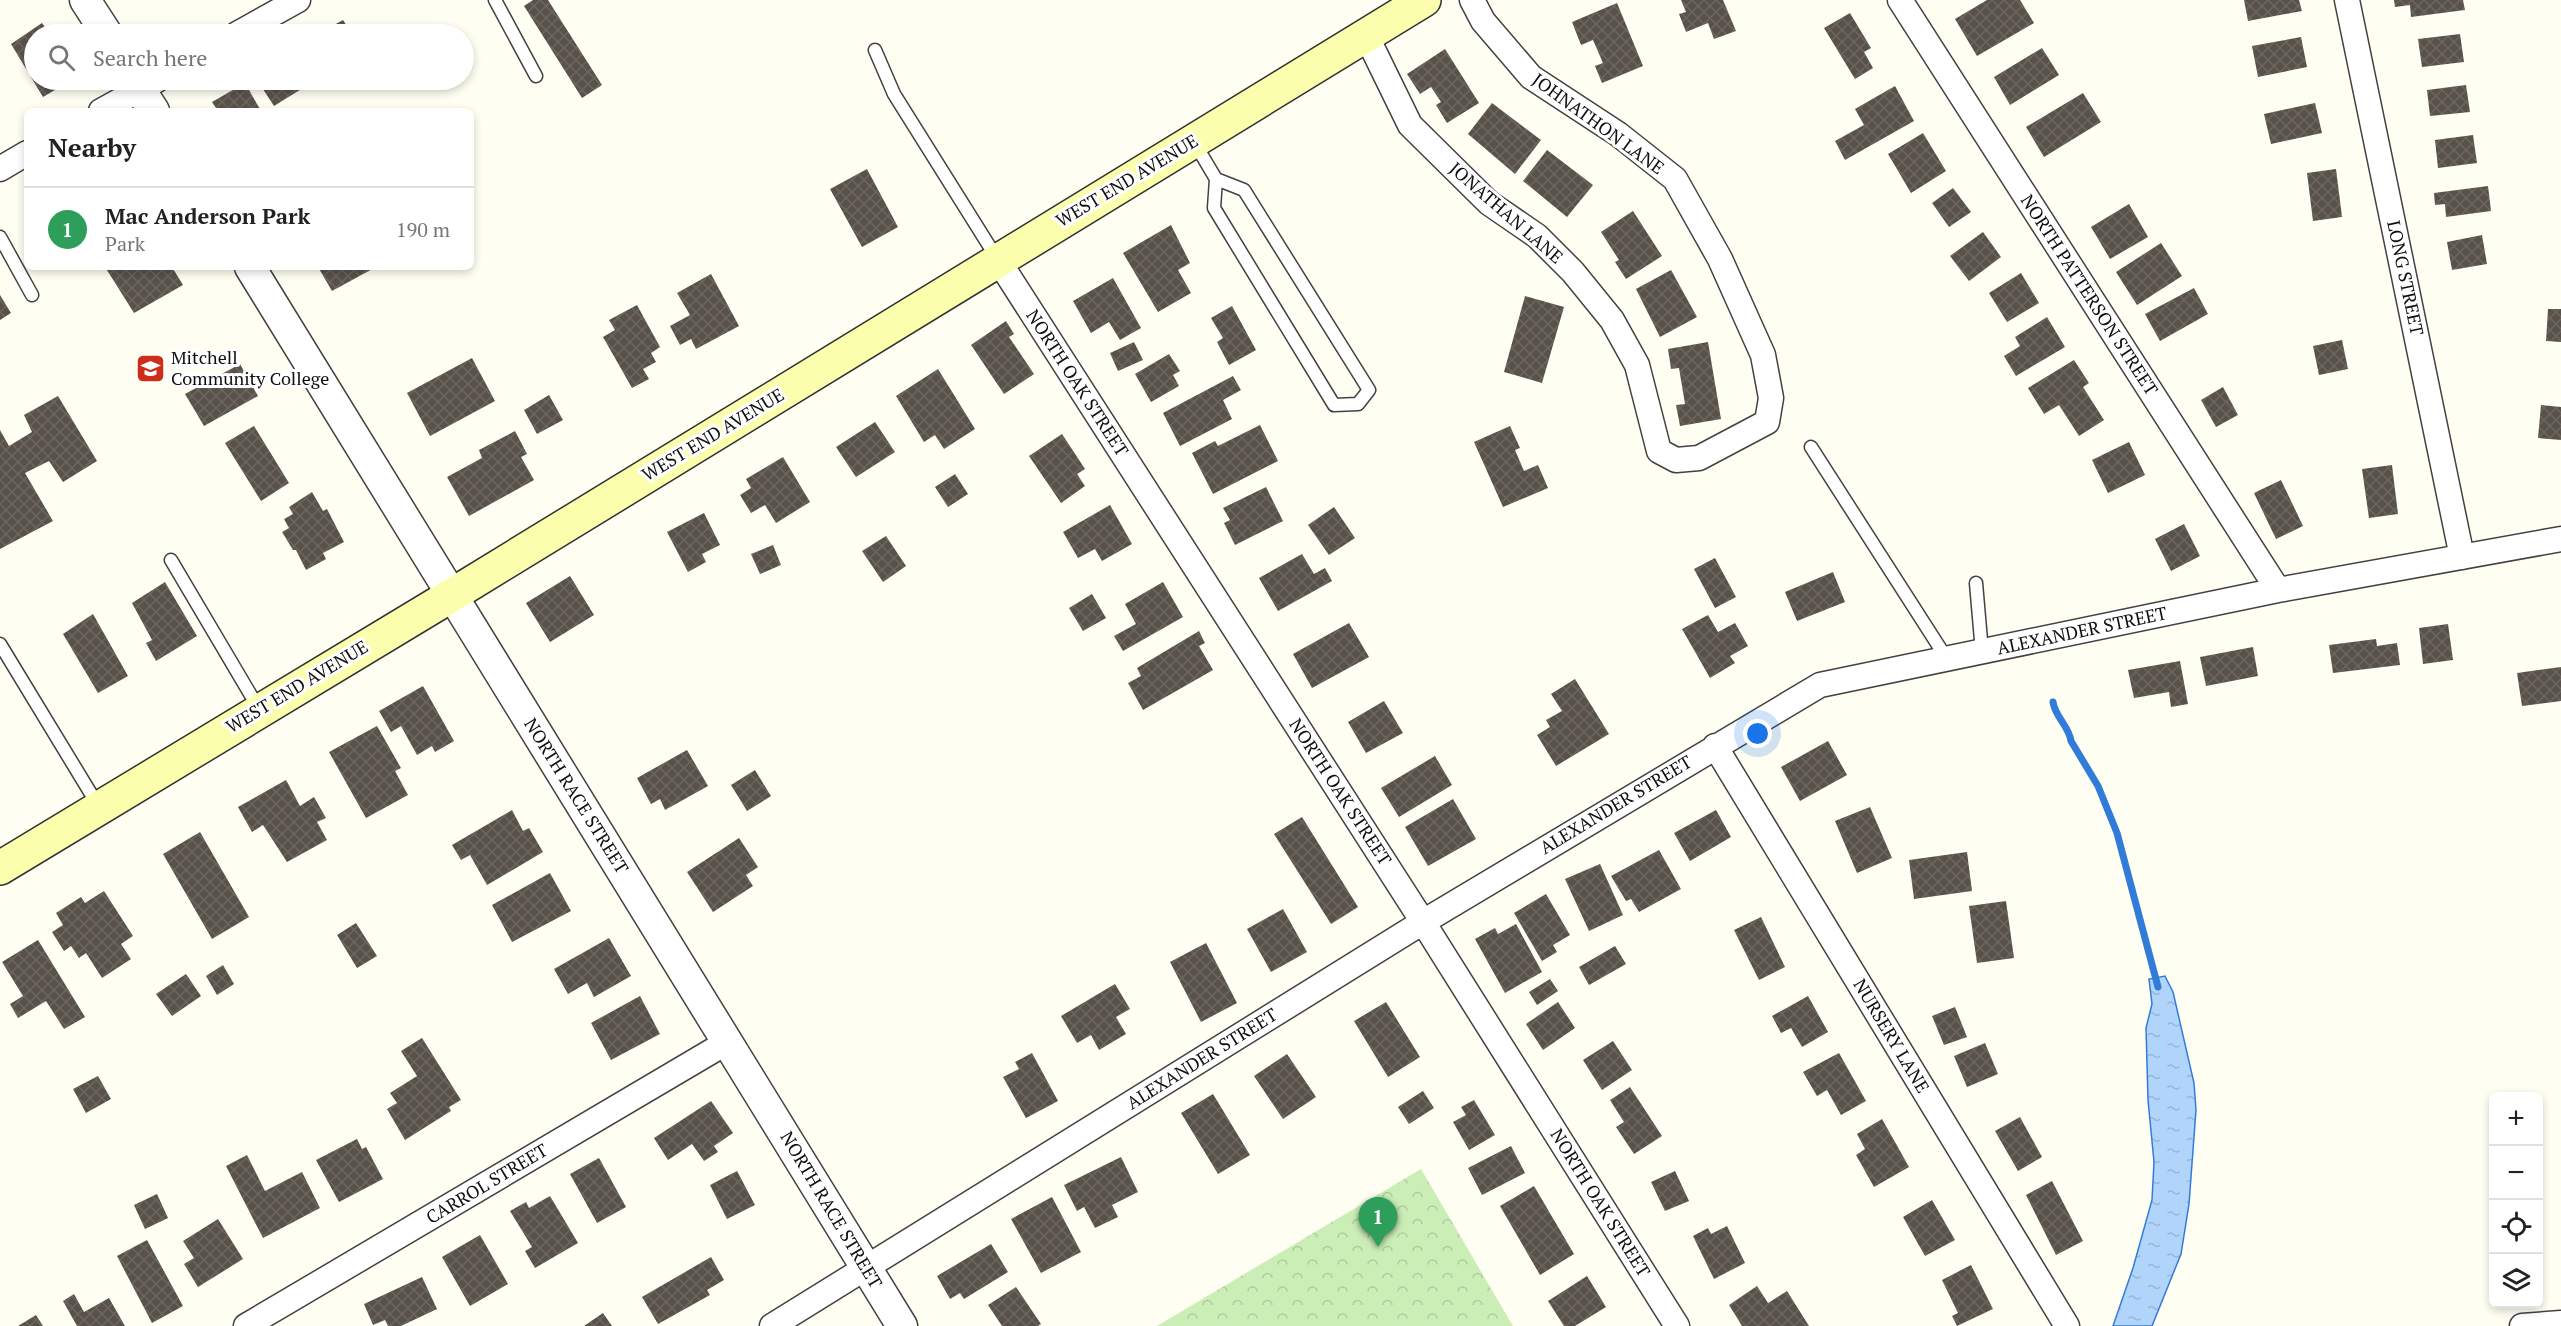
<!DOCTYPE html>
<html lang="en">
<head>
<meta charset="utf-8">
<style>
  body { margin:0; font-family:"PT Serif",serif; background:#f2f2f2; color:#222 }
  .controls { position:absolute; right:18px; bottom:18px; display:grid; overflow:hidden; border-radius:9px; box-shadow:0 3px 9px #0003 }
  .controls button { width:54px; height:54px; display:grid; place-items:center; padding:0; border:0; border-bottom:2px solid #e0e0e0; background:#fff; color:#222; font:30px sans-serif }
  .you { position:absolute; left:1758px; top:734px; width:21px; height:21px; margin:-15px; border:4px solid #fff; border-radius:50%; background:#1a73e8; box-shadow:0 0 0 9px #1a73e833 }
  .badge { display:grid; place-items:center; width:39px; height:39px; border-radius:50%; background:#cc2e1a; color:#fff; font-size:20px; font-weight:700 }
  .pin { position:absolute; translate:-50% -50px; filter:drop-shadow(0 2px 3px #0008) }
  .pin::after { content:''; position:absolute; top:32px; width:21px; height:18px; background:inherit; clip-path:polygon(0 0,100% 0,50% 100%) }
  .list { margin:0; padding:0; list-style:none }
  h2 { display:flex; justify-content:space-between; align-items:center; height:78px; margin:0; padding:0 24px; font-size:26px }
  h2 small { font-size:20px; font-weight:400; color:#767676 }
  .list li { display:grid; grid-template-columns:39px 1fr auto; gap:18px; align-items:center; box-sizing:border-box; height:84px; padding:0 24px; border-top:2px solid #e0e0e0 }
  .list b { display:block; font-size:22px; white-space:nowrap }
  .list p { margin:0; font-size:20px; white-space:nowrap; color:#767676 }
  .list em { font-size:20px; font-style:normal; color:#767676 }
  .icon { flex:none; width:33px; height:33px; fill:none; stroke:currentColor; stroke-width:2; stroke-linecap:round; stroke-linejoin:round }
  .map { position:relative; flex:none; width:2561px; height:1326px; overflow:hidden }
  .search { position:absolute; background:#fff; box-shadow:0 3px 9px #0003; left:24px; top:24px; width:450px; height:66px; display:flex; align-items:center; gap:15px; box-sizing:border-box; padding:0 21px; border-radius:33px; color:#767676; font-size:22px }
  .panel { position:absolute; background:#fff; box-shadow:0 3px 9px #0003; left:24px; top:108px; width:450px; height:162px; border-radius:9px }
  .map>svg:first-child { display:block }
</style>
</head>
<body>
<div class="map">
<svg width="2561" height="1326" viewBox="0 0 2561 1326">
  <defs>
    <pattern id="park-crowns" width="20" height="18" patternUnits="userSpaceOnUse" patternTransform="scale(1.5)"><rect width="20" height="18" fill="#cbeeb7"/><path d="M2 6a3 3 0 1 1 6 0M12 15a3 3 0 1 1 6 0" fill="none" stroke="#adcb9c"/></pattern>
    <pattern id="water-ripples" width="26" height="14" patternUnits="userSpaceOnUse" patternTransform="scale(1.5)"><rect width="26" height="14" fill="#b1d4fb"/><path d="M2 4q2-2 4 0t4 0M15 11q2-2 4 0t4 0" fill="none" stroke="#97b5d6"/></pattern>
    <pattern id="building-cross-hatch" width="8" height="8" patternUnits="userSpaceOnUse" patternTransform="scale(1.5)"><rect width="8" height="8" fill="#59524b"/><path d="M0 0l8 8M0 8l8-8" fill="none" stroke="#6c6661"/></pattern>
  </defs>
  <rect width="100%" height="100%" fill="#fffef2"/>
  <path fill="url(#park-crowns)" d="M1421,1169L1513,1326H1157Z"/>
  <path fill="url(#water-ripples)" stroke="#327cd9" stroke-width="1.5" d="M2165,976L2173,992L2194,1083L2196,1110L2189,1204L2181,1254L2152,1326H2113L2133,1268L2152,1200L2154,1162L2148,1100L2146,1028L2152,1004L2149,979Z"/>
  <g fill="none" stroke-linecap="round" stroke-linejoin="round">
    <path stroke="#327cd9" stroke-width="7" d="M2053,702C2055,717 2069,726 2071,741L2098,786L2117,833L2158,987"/>
  </g>
  <path fill="url(#building-cross-hatch)" d="M533,0H548L602,85L582,98L524,6Z
    M1681,0H1723L1736,31L1714,39L1708,23L1686,32L1679,14L1686,12Z
    M1987,0H2020L2034,23L1977,56L1955,19Z
    M2244,0H2299L2302,11L2248,21Z
    M2394,0H2463L2465,10L2411,17L2410,5L2395,7Z
    M1617,3L1643,66L1602,83L1595,66L1603,63L1593,40L1581,45L1572,22Z
    M1850,13L1871,48L1864,52L1873,68L1855,79L1824,28Z
    M343,20L352,34H317Z
    M42,23L50,34H34V80H64L67,83L43,97L11,44Z
    M2460,34L2464,62L2422,67L2418,39Z
    M2301,37L2307,67L2258,77L2252,46Z
    M2042,48L2059,75L2010,105L1994,77Z
    M1445,49L1479,103L1447,123L1436,105L1441,102L1431,87L1420,94L1407,74Z
    M257,80H298L303,88L274,106Z
    M245,83L261,111H218L212,102Z
    M2466,85L2470,112L2430,116L2427,90Z
    M1895,86L1914,121L1845,160L1835,141L1864,125L1855,109Z
    M2083,93L2101,122L2044,157L2026,127Z
    M1492,103L1541,140L1515,174L1468,134Z
    M2315,103L2322,133L2271,144L2264,114Z
    M1923,133L1946,171L1911,193L1888,154Z
    M2473,135L2477,163L2438,168L2435,140Z
    M1547,150L1593,185L1567,217L1523,181Z
    M867,169L898,227L862,247L830,189Z
    M2336,169L2342,217L2313,221L2307,173Z
    M2488,186L2491,211L2446,217L2445,204L2435,205L2434,193Z
    M1953,188L1971,212L1949,227L1932,203Z
    M2129,204L2148,237L2110,259L2091,227Z
    M1633,211L1662,256L1626,279L1615,262L1619,260L1601,232Z
    M1171,225L1190,263L1178,270L1191,293L1158,312L1123,253Z
    M1983,232L2001,257L1969,281L1950,256Z
    M2482,235L2487,264L2452,270L2447,242Z
    M2161,243L2182,276L2137,305L2116,272Z
    M105,267H172L183,285L134,313Z
    M318,267H376L332,291Z
    M1671,270L1697,317L1660,337L1636,289Z
    M2021,273L2039,303L2007,322L1989,293Z
    M711,274L739,326L696,349L691,339L680,345L670,326L690,315L677,293Z
    M1113,278L1141,328L1120,340L1109,322L1091,333L1073,301Z
    M2194,288L2208,314L2160,341L2145,314Z
    M0,295L11,313L0,320Z
    M1525,296L1564,307L1542,383L1504,372Z
    M637,305L660,347L651,353L656,362L643,369L649,379L632,388L603,337L615,330L609,320Z
    M1232,306L1256,350L1229,365L1217,342L1223,338L1211,318Z
    M2548,309H2561V342L2546,341Z
    M2047,317L2065,347L2016,376L2004,356L2020,346L2015,337Z
    M1006,321L1014,334L1009,337L1034,374L1004,394L971,345Z
    M2342,340L2348,369L2319,375L2313,346Z
    M1134,342L1143,360L1118,371L1110,353Z
    M1708,342L1721,419L1680,426L1676,405L1685,404L1679,368L1671,369L1668,349Z
    M1169,354L1180,371L1173,375L1179,386L1151,402L1135,374Z
    M472,358L495,401L430,436L407,393Z
    M2074,360L2089,383L2083,387L2104,420L2079,436L2059,405L2044,414L2028,388Z
    M240,364L258,396L204,426L185,394Z
    M938,369L975,429L944,449L935,435L924,442L896,396Z
    M1233,376L1241,390L1223,400L1232,419L1180,446L1163,413Z
    M2223,387L2238,415L2216,427L2201,400Z
    M549,395L563,420L537,434L524,410Z
    M58,396L97,461L63,482L49,461L25,473L53,521L0,549V430L9,446L32,432L24,415Z
    M2541,405L2561,407V440L2538,438Z
    M875,422L895,452L856,477L836,447Z
    M1260,425L1278,461L1213,494L1192,453L1215,441L1218,446Z
    M254,426L289,483L261,501L225,443Z
    M1510,426L1520,448L1515,450L1524,471L1538,465L1548,488L1503,507L1474,442Z
    M515,431L527,454L521,457L534,480L469,516L447,477L482,458L479,450Z
    M1062,434L1085,469L1077,474L1085,486L1061,503L1029,456Z
    M2129,442L2145,475L2108,493L2092,460Z
    M783,457L810,502L776,523L765,505L751,513L740,495L751,488L746,479Z
    M2392,465L2398,514L2369,518L2362,469Z
    M955,474L968,494L948,507L935,487Z
    M2281,480L2303,526L2276,539L2254,493Z
    M1266,487L1283,521L1235,545L1224,523L1230,520L1223,508Z
    M312,492L323,511L327,509L344,542L323,553L326,559L306,570L296,550H293L282,532L289,528L284,519L293,514L289,507Z
    M1110,505L1132,544L1102,561L1095,549L1078,558L1063,532Z
    M1334,507L1355,538L1329,555L1308,525Z
    M704,513L720,545L702,554L706,562L688,572L667,532Z
    M2184,524L2200,556L2171,571L2155,539Z
    M886,536L906,566L883,582L862,551Z
    M773,545L781,565L760,574L751,554Z
    M1302,554L1314,574L1325,568L1332,581L1278,611L1259,578Z
    M1715,558L1736,597L1715,608L1694,569Z
    M1833,572L1845,602L1797,621L1785,592Z
    M570,576L594,615L550,642L526,603Z
    M165,582L197,636L156,661L146,643L152,640L132,603Z
    M1163,582L1183,617L1123,651L1114,636L1136,624L1125,604Z
    M1092,594L1106,618L1083,631L1069,608Z
    M93,614L128,676L98,693L63,634Z
    M1708,615L1718,632L1735,623L1748,646L1730,656L1735,663L1710,678L1682,629Z
    M1349,623L1369,657L1312,688L1293,654Z
    M2448,624L2453,660L2423,664L2419,628Z
    M1199,631L1205,643L1199,646L1213,670L1143,710L1128,683L1141,676L1137,668Z
    M2376,639L2377,646L2397,643L2400,665L2333,673L2329,645Z
    M2253,647L2258,676L2206,686L2200,657Z
    M2180,661L2188,704L2171,707L2169,692L2134,698L2128,670Z
    M2561,667V701L2522,706L2517,673Z
    M1575,679L1609,734L1556,766L1537,735L1550,727L1546,720L1562,711L1551,694Z
    M423,686L454,741L435,752L432,746L417,755L401,726L391,732L379,711Z
    M1384,701L1403,733L1366,753L1348,722Z
    M377,726L401,768L395,771L408,795L366,818L329,752Z
    M1828,741L1847,775L1800,801L1781,767Z
    M687,750L708,786L665,810L660,799L651,804L637,778Z
    M1435,756L1452,785L1399,817L1381,788Z
    M755,770L771,796L747,811L731,785Z
    M286,780L300,806L314,797L326,818L317,822L327,840L287,862L263,825L252,832L238,807Z
    M1453,799L1476,839L1428,866L1405,827Z
    M1870,807L1892,858L1857,873L1835,821Z
    M512,810L523,831L529,828L543,852L487,885L470,855L461,860L452,845Z
    M1716,810L1731,837L1690,861L1674,833Z
    M1302,817L1358,907L1331,924L1274,834Z
    M200,832L249,917L212,939L163,854Z
    M739,838L758,867L746,875L753,886L713,912L687,872Z
    M1659,850L1681,889L1639,912L1631,899L1626,901L1611,876Z
    M1967,852L1972,891L1914,899L1909,860Z
    M1600,864L1623,915L1589,931L1565,879Z
    M550,873L571,911L512,942L492,905Z
    M104,891L133,936L121,944L131,959L102,978L86,953L79,958L71,946L64,951L52,932L63,925L56,913L81,897L85,903Z
    M1546,894L1570,935L1553,945L1557,952L1542,961L1514,913Z
    M2006,901L2014,958L1977,963L1969,906Z
    M1283,909L1307,952L1271,972L1247,929Z
    M1761,917L1785,967L1759,980L1734,930Z
    M356,923L377,956L357,968L337,935Z
    M1516,924L1542,972L1505,993L1475,939L1495,928L1498,934Z
    M609,938L631,976L594,997L587,983L568,994L554,969Z
    M38,940L85,1017L64,1029L46,1001L18,1018L10,1004L23,996L2,962Z
    M1206,943L1237,1003L1201,1022L1170,962Z
    M1615,946L1626,964L1589,985L1579,967Z
    M223,965L234,984L217,995L206,976Z
    M186,974L201,996L172,1016L156,994Z
    M1550,979L1558,991L1537,1005L1529,992Z
    M1115,984L1130,1009L1116,1017L1126,1034L1099,1050L1091,1035L1077,1043L1061,1016Z
    M640,996L660,1034L611,1060L591,1023Z
    M1808,996L1828,1032L1802,1047L1791,1028L1781,1033L1772,1016Z
    M1386,1002L1420,1057L1388,1077L1354,1021Z
    M1558,1002L1575,1028L1543,1050L1526,1024Z
    M1955,1007L1967,1037L1944,1045L1932,1016Z
    M422,1038L461,1100L449,1107L451,1111L405,1140L387,1109L397,1103L390,1093L417,1076L401,1051Z
    M1613,1041L1632,1070L1602,1090L1583,1060Z
    M1985,1043L1998,1074L1967,1087L1954,1056Z
    M1032,1053L1058,1101L1026,1118L1003,1077L1019,1069L1015,1062Z
    M1839,1053L1866,1101L1841,1115L1827,1090L1817,1096L1803,1072Z
    M1287,1054L1316,1097L1283,1119L1254,1076Z
    M98,1076L111,1099L86,1113L73,1089Z
    M1630,1087L1662,1136L1634,1154L1616,1127L1624,1122L1610,1100Z
    M1423,1091L1434,1108L1409,1124L1398,1107Z
    M1213,1094L1250,1155L1218,1174L1181,1113Z
    M1474,1100L1495,1135L1469,1150L1453,1122L1466,1115L1461,1107Z
    M711,1101L733,1133L714,1146L718,1152L704,1161L692,1144L668,1160L654,1138Z
    M2020,1117L2042,1157L2018,1171L1995,1131Z
    M1882,1119L1909,1167L1874,1187L1856,1155L1865,1149L1857,1134Z
    M357,1139L362,1149L366,1147L383,1179L339,1202L316,1160Z
    M1511,1146L1525,1173L1482,1195L1468,1168Z
    M247,1155L265,1191L302,1172L320,1208L263,1238L226,1166Z
    M1121,1157L1138,1192L1112,1205L1118,1217L1095,1228L1084,1207L1077,1211L1064,1185Z
    M599,1158L626,1207L597,1223L570,1174Z
    M737,1171L755,1205L727,1219L710,1185Z
    M1675,1171L1689,1201L1665,1211L1651,1182Z
    M2052,1181L2083,1241L2056,1255L2026,1195Z
    M1534,1186L1574,1254L1540,1275L1500,1206Z
    M157,1194L168,1218L145,1229L134,1205Z
    M550,1196L578,1243L535,1268L525,1251L532,1247L510,1211L526,1202L529,1208Z
    M1052,1197L1081,1252L1041,1273L1011,1219Z
    M1932,1200L1955,1240L1925,1256L1903,1217Z
    M218,1219L243,1259L198,1287L184,1264L194,1258L183,1241Z
    M1727,1226L1745,1263L1714,1279L1693,1236L1708,1228L1711,1234Z
    M480,1235L508,1284L470,1306L442,1257Z
    M147,1240L183,1306L152,1323L117,1256Z
    M991,1244L1008,1272L964,1299L960,1293L950,1299L937,1276Z
    M711,1257L724,1280L707,1290L710,1295L658,1324L642,1297Z
    M1971,1265L1993,1309L1957,1326L1952,1316L1958,1313L1942,1280Z
    M1587,1276L1606,1307L1575,1326H1564L1548,1301Z
    M422,1277L437,1309L401,1326H388L385,1320L373,1325L364,1304Z
    M1757,1286L1768,1303L1787,1291L1809,1326H1742L1729,1305Z
    M1016,1287L1041,1324L1038,1326H1002L988,1305Z
    M74,1294L84,1312L109,1298L125,1326H77L63,1301Z
    M603,1313L612,1326H584Z
    M36,1315L43,1326H18Z"/>
  <g fill="none" stroke-linecap="round" stroke-linejoin="round">
    <defs>
      <path id="service" d="M495,0L536,76
        M875,50L894,94L998,260
        M1194,142L1216,179L1214,208L1334,405L1358,404L1369,390L1244,190L1216,179
        M0,237L32,295
        M1811,447L1947,659
        M171,560L259,709
        M1976,583L1982,652
        M0,644L99,807"/>
      <path id="minor" d="M1900,0L2278,590
        M2347,0L2462,557
        M237,34L298,0
        M1366,35L1410,125L1489,203L1537,236L1573,272L1612,320L1637,365L1659,451L1676,460L1699,458L1767,422L1771,398L1763,355L1720,259L1675,179L1618,134L1531,77L1483,21L1472,0
        M101,111L157,80
        M0,169L27,153
        M998,260L1423,922L1677,1326
        M1715,746L2067,1326
        M246,1326L729,1041
        M772,1326L1423,922L1820,685L2278,590L2561,539
        M2522,1326L2561,1323"/>
      <path id="tertiary" d="M85,0L107,34
        M134,80L154,111
        M250,267L902,1326"/>
      <path id="secondary" d="M0,868L452,595L1424,0"/>
    </defs>
    <use href="#service" stroke="#424242" stroke-width="15"/>
    <use href="#minor" stroke="#424242" stroke-width="27"/>
    <use href="#tertiary" stroke="#424242" stroke-width="33"/>
    <use href="#secondary" stroke="#313131" stroke-width="36"/>
    <use href="#service" stroke="#fff" stroke-width="12"/>
    <use href="#minor" stroke="#fff" stroke-width="24"/>
    <use href="#tertiary" stroke="#fff" stroke-width="30"/>
    <use href="#secondary" stroke="#fbffad" stroke-width="33"/>
  </g>
  <defs>
    <symbol id="university-square" viewBox="-11 -11 22 22"><rect x="-9" y="-9" width="18" height="18" rx="4" fill="#cc2e1a" stroke="#fff"/><path d="M0-5L7-2L0 1L-7-2ZM-4 1L0 2.5L4 1V4Q0 6-4 4Z" fill="#fff"/></symbol>
  </defs>
  <g fill-rule="evenodd">
    <use href="#university-square" x="134" y="352" width="33" height="33"/>
  </g>
  <g text-anchor="middle" stroke-width="6" stroke-linejoin="round" paint-order="stroke">
    <g font-size="18" fill="#0f0f0f" stroke="#fff">
      <text transform="translate(1598 124) rotate(36)" y="6">JOHNATHON LANE</text>
      <text transform="translate(1127 181) rotate(-31)" y="6">WEST END AVENUE</text>
      <text transform="translate(1506 213) rotate(41)" y="6">JONATHAN LANE</text>
      <text transform="translate(2405 278) rotate(78)" y="6">LONG STREET</text>
      <text transform="translate(2089 295) rotate(57)" y="6">NORTH PATTERSON STREET</text>
      <text transform="translate(1077 383) rotate(57)" y="6">NORTH OAK STREET</text>
      <text transform="translate(713 435) rotate(-31)" y="6">WEST END AVENUE</text>
      <text transform="translate(2082 631) rotate(-12)" y="6">ALEXANDER STREET</text>
      <text transform="translate(297 687) rotate(-31)" y="6">WEST END AVENUE</text>
      <text transform="translate(1340 792) rotate(57)" y="6">NORTH OAK STREET</text>
      <text transform="translate(576 796) rotate(58)" y="6">NORTH RACE STREET</text>
      <text transform="translate(1616 805) rotate(-31)" y="6">ALEXANDER STREET</text>
      <text transform="translate(1891 1036) rotate(59)" y="6">NURSERY LANE</text>
      <text transform="translate(1202 1059) rotate(-32)" y="6">ALEXANDER STREET</text>
      <text transform="translate(487 1184) rotate(-31)" y="6">CARROL STREET</text>
      <text transform="translate(1600 1203) rotate(58)" y="6">NORTH OAK STREET</text>
      <text transform="translate(831 1210) rotate(59)" y="6">NORTH RACE STREET</text>
    </g>
    <g font-size="18" fill="#0f0f0f" stroke="#fff" text-anchor="start">
      <text x="171" y="364">Mitchell<tspan x="171" dy="21">Community College</tspan></text>
    </g>
  </g>
</svg>
<div class="controls">
<button>+</button>
<button>−</button>
<button><svg class="icon" aria-label="locate" viewBox="0 0 24 24"><circle cx="12" cy="12" r="6"/><path d="M12 2v4M12 18v4M2 12h4M18 12h4"/></svg></button>
<button><svg class="icon" aria-label="layers" viewBox="0 0 24 24"><path d="M12 4l9 5-9 5-9-5zM3 14l9 5 9-5"/></svg></button>
</div>
<div class="you"></div>
<div class="pin badge" style="left:1378px;top:1247px;background:#2e9e5b">1</div>
<div class="search"><svg class="icon" aria-label="search" viewBox="0 0 24 24"><circle cx="10" cy="10" r="6"/><path d="M15 15l6 6"/></svg>Search here</div>
<section class="panel">
<h2>Nearby<small></small></h2>
<ul class="list">
<li><span class="badge" style="background:#2e9e5b">1</span><div><b>Mac Anderson Park</b><p>Park</p></div><em>190 m</em></li>
</ul>
</section>
</div>
</body>
</html>
